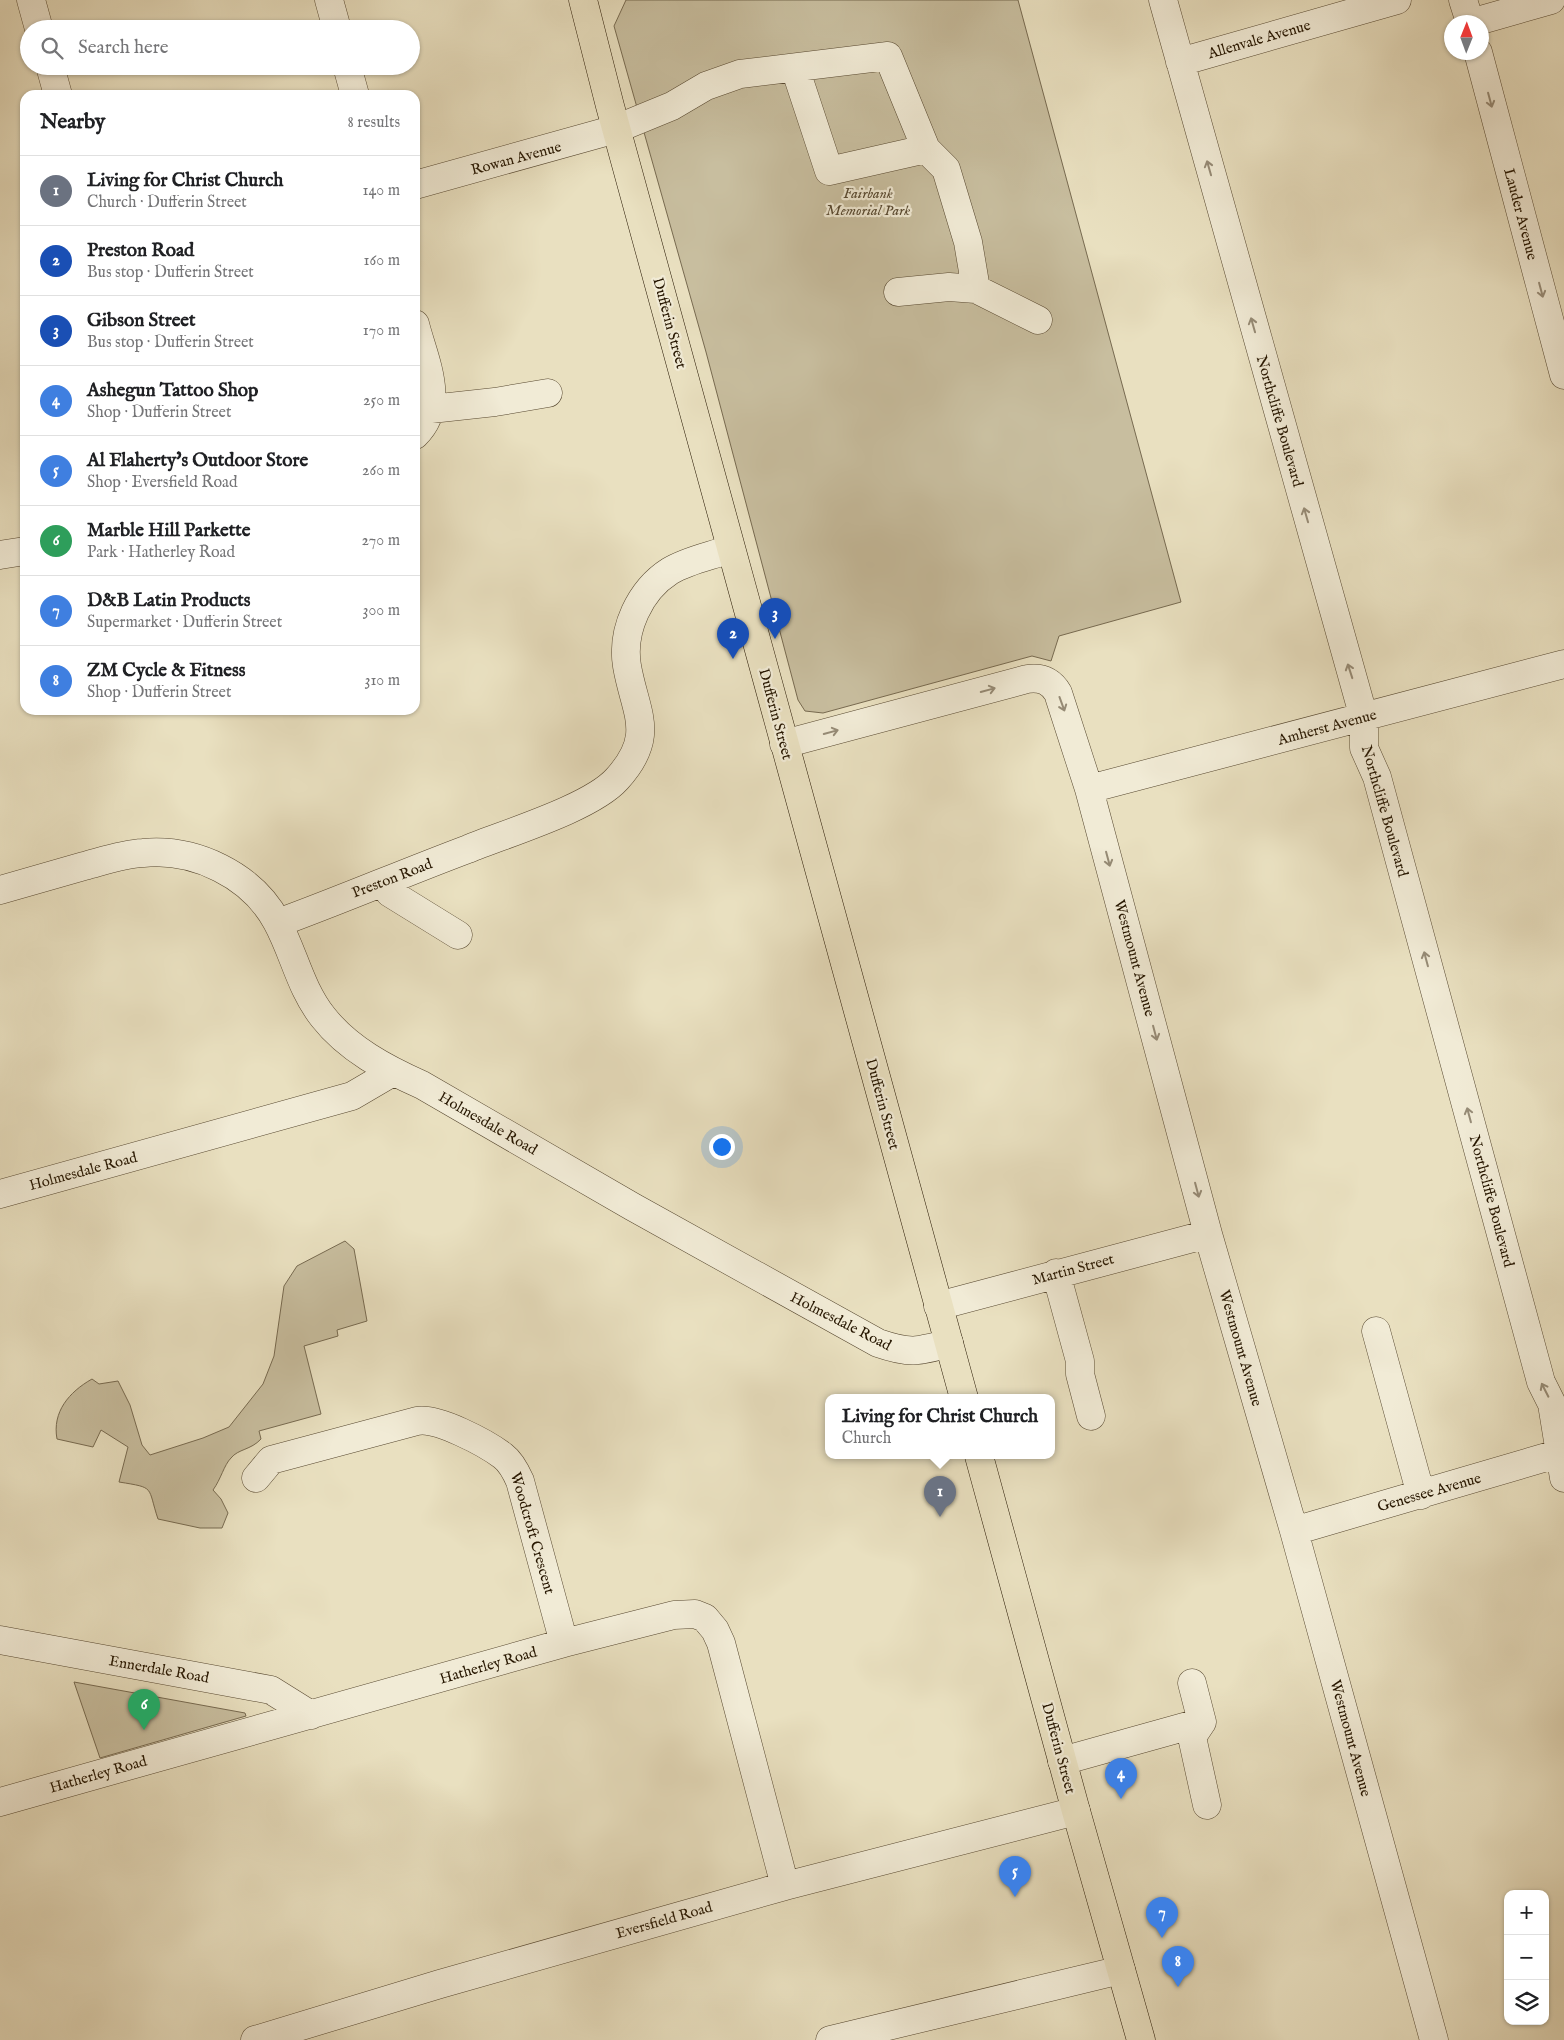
<!DOCTYPE html>
<html lang="en">
<head>
<meta charset="utf-8">
<style>
  body { margin:0; font-family:"IM FELL English",serif; background:#f2f2f2; color:#202124 }
  .controls { position:absolute; right:15px; bottom:15px; display:grid; overflow:hidden; border-radius:10px; box-shadow:0 1px 4px #0004 }
  .controls button { width:45px; height:45px; display:grid; place-items:center; padding:0; border:0; border-bottom:1px solid #e0e0e0; background:#fff; color:#202124; font:25px sans-serif }
  .compass { position:absolute; left:1444px; top:15px; width:45px; height:45px; border-radius:50%; background:#fff; box-shadow:0 1px 4px #0004; rotate:1deg }
  .you { position:absolute; left:721px; top:1146px; width:18px; height:18px; margin:-12px; border:4px solid #fff; border-radius:50%; background:#1a73e8; box-shadow:0 0 0 8px #1a73e833 }
  .badge { display:grid; place-items:center; width:32px; height:32px; border-radius:50%; background:#8f2418; color:#fff; font-size:16px; font-weight:700 }
  .pin { position:absolute; translate:-50% -41px; filter:drop-shadow(0 1px 2px #0008) }
  .pin::after { content:''; position:absolute; top:26px; width:18px; height:15px; background:inherit; clip-path:polygon(0 0,100% 0,50% 100%) }
  .popup { position:absolute; left:825px; top:1394px; width:230px; height:65px; box-sizing:border-box; display:grid; place-content:center; border-radius:10px; background:#fff; filter:drop-shadow(0 1px 4px #0005); font-size:16px; white-space:nowrap; color:#757577 }
  .popup b { font-size:19px; color:#202124 }
  .popup::after { content:''; position:absolute; left:50%; top:100%; margin-left:-10px; border:10px solid transparent; border-top-color:#fff }
  .list { margin:0; padding:0; list-style:none }
  h2 { display:flex; justify-content:space-between; align-items:center; height:65px; margin:0; padding:0 20px; font-size:21px }
  h2 small { font-size:16px; font-weight:400; color:#757577 }
  .list li { display:grid; grid-template-columns:32px 1fr auto; gap:15px; align-items:center; box-sizing:border-box; height:70px; padding:0 20px; border-top:1px solid #e0e0e0 }
  .list b { display:block; font-size:19px; white-space:nowrap }
  .list p { margin:0; font-size:16px; white-space:nowrap; color:#757577 }
  .list em { font-size:16px; font-style:normal; color:#757577 }
  .icon { flex:none; width:28px; height:28px; fill:none; stroke:currentColor; stroke-width:2; stroke-linecap:round; stroke-linejoin:round }
  .map { position:relative; flex:none; width:1564px; height:2040px; overflow:hidden }
  .search { position:absolute; background:#fff; box-shadow:0 1px 4px #0004; left:20px; top:20px; width:400px; height:55px; display:flex; align-items:center; gap:12px; box-sizing:border-box; padding:0 18px; border-radius:28px; color:#757577; font-size:19px }
  .panel { position:absolute; background:#fff; box-shadow:0 1px 4px #0004; left:20px; top:90px; width:400px; height:625px; border-radius:15px }
  .map>svg:first-child { display:block }
</style>
</head>
<body>
<div class="map">
<svg width="1564" height="2040" viewBox="0 0 1564 2040">
  <rect width="100%" height="100%" fill="#e9e0c0"/>
  <filter id="stains"><feTurbulence type="fractalNoise" baseFrequency=".004" numOctaves="4"/><feColorMatrix values="0 0 0 0 .2 0 0 0 0 .09 0 0 0 0 .02 0 0 0 .5 -.17"/></filter>
  <radialGradient id="worn" r=".72"><stop offset=".6" stop-color="#630" stop-opacity="0"/><stop offset="1" stop-color="#630" stop-opacity=".3"/></radialGradient>
  <path fill="#c8be9f" stroke="#776a50" d="M626,0H1018L1181,602L1059,636L1051,661L1032,656L823,713L805,711L798,700L706,352L614,26Z
    M345,1241L354,1249L367,1321L337,1330L338,1336L304,1346L321,1414L259,1431L261,1439C251,1450 238,1449 231,1458C224,1465 221,1479 213,1490L221,1499L228,1513L222,1528H200L158,1519C147,1486 156,1488 119,1482L128,1447L101,1430L93,1447L57,1439C52,1412 69,1392 92,1379L99,1384L118,1381L130,1405L142,1445L150,1455L203,1438L229,1427L263,1384L274,1356L284,1286L297,1266Z
    M74,1682L245,1713L246,1716L100,1758Z"/>
  <g fill="none" stroke-linecap="round" stroke-linejoin="round">
    <defs>
      <path id="minor" d="M31,0L39,29
        M329,0L337,29
        M1163,0L1364,718V748L1377,777L1541,1382L1552,1404L1564,1478
        M1463,0L1470,22
        M1474,22L1551,0
        M1478,52L1564,375
        M1180,62L1397,0
        M50,66L58,95
        M347,66L355,95
        M795,68L829,171L926,149
        M415,185L616,129L672,106L706,86L740,74L888,56L926,149L946,169L968,242L976,289
        M898,292L949,287L976,289L1038,320
        M415,324C424,360 447,404 415,435
        M431,409L495,402L548,393
        M0,555L25,551
        M784,744L1027,679C1041,677 1051,681 1058,693L1089,789L1208,1234L1294,1531L1434,2040
        M1089,789L1564,664
        M386,881L390,893L458,935
        M0,890C28,882 56,874 84,866C103,861 123,854 143,853C195,848 252,875 277,922C294,953 300,988 323,1017C348,1049 386,1069 422,1085L633,1207L878,1343C910,1354 917,1352 949,1343
        M278,923C341,900 404,873 468,849C507,833 591,808 617,779C657,735 635,713 627,666C621,630 640,590 670,571C688,560 711,556 730,549
        M0,1194L352,1096L393,1072
        M1056,1273L1080,1361V1374L1091,1416
        M938,1306L1208,1234
        M1376,1331L1421,1495
        M256,1478L271,1460L417,1421C437,1417 486,1443 503,1456C511,1462 516,1472 520,1481L564,1643
        M1294,1531L1564,1452
        M0,1640L271,1690L311,1715
        M1192,1683L1202,1722L1192,1737L1207,1805
        M1062,1761L1202,1722
        M0,1802L564,1643L674,1615L695,1614L705,1618L715,1630L721,1643L785,1886
        M255,2040L440,1984L785,1886L1076,1811
        M830,2040L1121,1970"/>
      <path id="major" d="M583,0L610,106L964,1398
        M979,1456L1076,1811L1141,2040"/>
    </defs>
    <use href="#minor" stroke="#574830" stroke-width="29"/>
    <use href="#major" stroke="#261600" stroke-width="29"/>
    <use href="#minor" stroke="#f1ebd6" stroke-width="28"/>
    <use href="#major" stroke="#e9e0c0" stroke-width="28"/>
  </g>
  <defs><path id="oneway-shaft" d="M-6 0H5M1.5-3L5.5 0L1.5 3" fill="none" stroke-width="1.6" stroke-linecap="round" stroke-linejoin="round" transform="scale(1.25)"/></defs>
  <g stroke="#968b76">
    <use href="#oneway-shaft" transform="translate(1490 100) rotate(75)"/>
    <use href="#oneway-shaft" transform="translate(1209 168) rotate(-106)"/>
    <use href="#oneway-shaft" transform="translate(1541 290) rotate(75)"/>
    <use href="#oneway-shaft" transform="translate(1253 325) rotate(-106)"/>
    <use href="#oneway-shaft" transform="translate(1306 515) rotate(-106)"/>
    <use href="#oneway-shaft" transform="translate(1350 671) rotate(-108)"/>
    <use href="#oneway-shaft" transform="translate(988 690) rotate(-15)"/>
    <use href="#oneway-shaft" transform="translate(1062 704) rotate(70)"/>
    <use href="#oneway-shaft" transform="translate(831 732) rotate(-15)"/>
    <use href="#oneway-shaft" transform="translate(1108 859) rotate(75)"/>
    <use href="#oneway-shaft" transform="translate(1426 959) rotate(-105)"/>
    <use href="#oneway-shaft" transform="translate(1155 1033) rotate(75)"/>
    <use href="#oneway-shaft" transform="translate(1469 1115) rotate(-105)"/>
    <use href="#oneway-shaft" transform="translate(1197 1190) rotate(75)"/>
    <use href="#oneway-shaft" transform="translate(1545 1390) rotate(-117)"/>
  </g>
  <g text-anchor="middle" stroke-width="4.5" stroke-linejoin="round" paint-order="stroke">
    <g font-size="15" fill="#261600" stroke="#f1ebd6">
      <text transform="translate(1259 39) rotate(-16)" y="5">Allenvale Avenue</text>
      <text transform="translate(516 158) rotate(-15)" y="5">Rowan Avenue</text>
      <text transform="translate(1521 214) rotate(75)" y="5">Lauder Avenue</text>
      <text transform="translate(670 323) rotate(75)" y="5">Dufferin Street</text>
      <text transform="translate(1280 421) rotate(74)" y="5">Northcliffe Boulevard</text>
      <text transform="translate(776 714) rotate(75)" y="5">Dufferin Street</text>
      <text transform="translate(1327 727) rotate(-15)" y="5">Amherst Avenue</text>
      <text transform="translate(1385 811) rotate(74)" y="5">Northcliffe Boulevard</text>
      <text transform="translate(392 878) rotate(-21)" y="5">Preston Road</text>
      <text transform="translate(1135 958) rotate(75)" y="5">Westmount Avenue</text>
      <text transform="translate(883 1104) rotate(75)" y="5">Dufferin Street</text>
      <text transform="translate(488 1123) rotate(30)" y="5">Holmesdale Road</text>
      <text transform="translate(83 1171) rotate(-15)" y="5">Holmesdale Road</text>
      <text transform="translate(1492 1201) rotate(75)" y="5">Northcliffe Boulevard</text>
      <text transform="translate(1073 1269) rotate(-15)" y="5">Martin Street</text>
      <text transform="translate(841 1321) rotate(27)" y="5">Holmesdale Road</text>
      <text transform="translate(1241 1348) rotate(74)" y="5">Westmount Avenue</text>
      <text transform="translate(1429 1492) rotate(-16)" y="5">Genessee Avenue</text>
      <text transform="translate(533 1533) rotate(74)" y="5">Woodcroft Crescent</text>
      <text transform="translate(488 1665) rotate(-16)" y="5">Hatherley Road</text>
      <text transform="translate(159 1669) rotate(10)" y="5">Ennerdale Road</text>
      <text transform="translate(1351 1738) rotate(75)" y="5">Westmount Avenue</text>
      <text transform="translate(1059 1748) rotate(75)" y="5">Dufferin Street</text>
      <text transform="translate(98 1774) rotate(-16)" y="5">Hatherley Road</text>
      <text transform="translate(664 1920) rotate(-16)" y="5">Eversfield Road</text>
    </g>
    <g font-size="15" font-style="italic" fill="#574830" stroke="#f1ebd6">
      <text x="868" y="198">Fairbank<tspan x="868" dy="17">Memorial Park</tspan></text>
    </g>
  </g>
  <rect width="100%" height="100%" filter="url(#stains)"/>
  <rect width="100%" height="100%" fill="url(#worn)"/>
</svg>
<div class="controls">
<button>+</button>
<button>−</button>
<button><svg class="icon" aria-label="layers" viewBox="0 0 24 24"><path d="M12 4l9 5-9 5-9-5zM3 14l9 5 9-5"/></svg></button>
</div>
<svg class="compass" viewBox="-18 -18 36 36"><path d="M0-13l5 13h-10z" fill="#e53935"/><path d="M0 13l5-13h-10z" fill="#757577"/></svg>
<div class="you"></div>
<div class="pin badge" style="left:940px;top:1517px;background:#6b7280">1</div>
<div class="popup"><b>Living for Christ Church</b>Church</div>
<div class="pin badge" style="left:733px;top:659px;background:#1a4fb4">2</div>
<div class="pin badge" style="left:775px;top:639px;background:#1a4fb4">3</div>
<div class="pin badge" style="left:1121px;top:1799px;background:#3f7fe0">4</div>
<div class="pin badge" style="left:1015px;top:1897px;background:#3f7fe0">5</div>
<div class="pin badge" style="left:144px;top:1730px;background:#2e9e5b">6</div>
<div class="pin badge" style="left:1162px;top:1938px;background:#3f7fe0">7</div>
<div class="pin badge" style="left:1178px;top:1987px;background:#3f7fe0">8</div>
<div class="search"><svg class="icon" aria-label="search" viewBox="0 0 24 24"><circle cx="10" cy="10" r="6"/><path d="M15 15l6 6"/></svg>Search here</div>
<section class="panel">
<h2>Nearby<small>8 results</small></h2>
<ul class="list">
<li><span class="badge" style="background:#6b7280">1</span><div><b>Living for Christ Church</b><p>Church · Dufferin Street</p></div><em>140 m</em></li>
<li><span class="badge" style="background:#1a4fb4">2</span><div><b>Preston Road</b><p>Bus stop · Dufferin Street</p></div><em>160 m</em></li>
<li><span class="badge" style="background:#1a4fb4">3</span><div><b>Gibson Street</b><p>Bus stop · Dufferin Street</p></div><em>170 m</em></li>
<li><span class="badge" style="background:#3f7fe0">4</span><div><b>Ashegun Tattoo Shop</b><p>Shop · Dufferin Street</p></div><em>250 m</em></li>
<li><span class="badge" style="background:#3f7fe0">5</span><div><b>Al Flaherty's Outdoor Store</b><p>Shop · Eversfield Road</p></div><em>260 m</em></li>
<li><span class="badge" style="background:#2e9e5b">6</span><div><b>Marble Hill Parkette</b><p>Park · Hatherley Road</p></div><em>270 m</em></li>
<li><span class="badge" style="background:#3f7fe0">7</span><div><b>D&amp;B Latin Products</b><p>Supermarket · Dufferin Street</p></div><em>300 m</em></li>
<li><span class="badge" style="background:#3f7fe0">8</span><div><b>ZM Cycle &amp; Fitness</b><p>Shop · Dufferin Street</p></div><em>310 m</em></li>
</ul>
</section>
</div>
</body>
</html>
